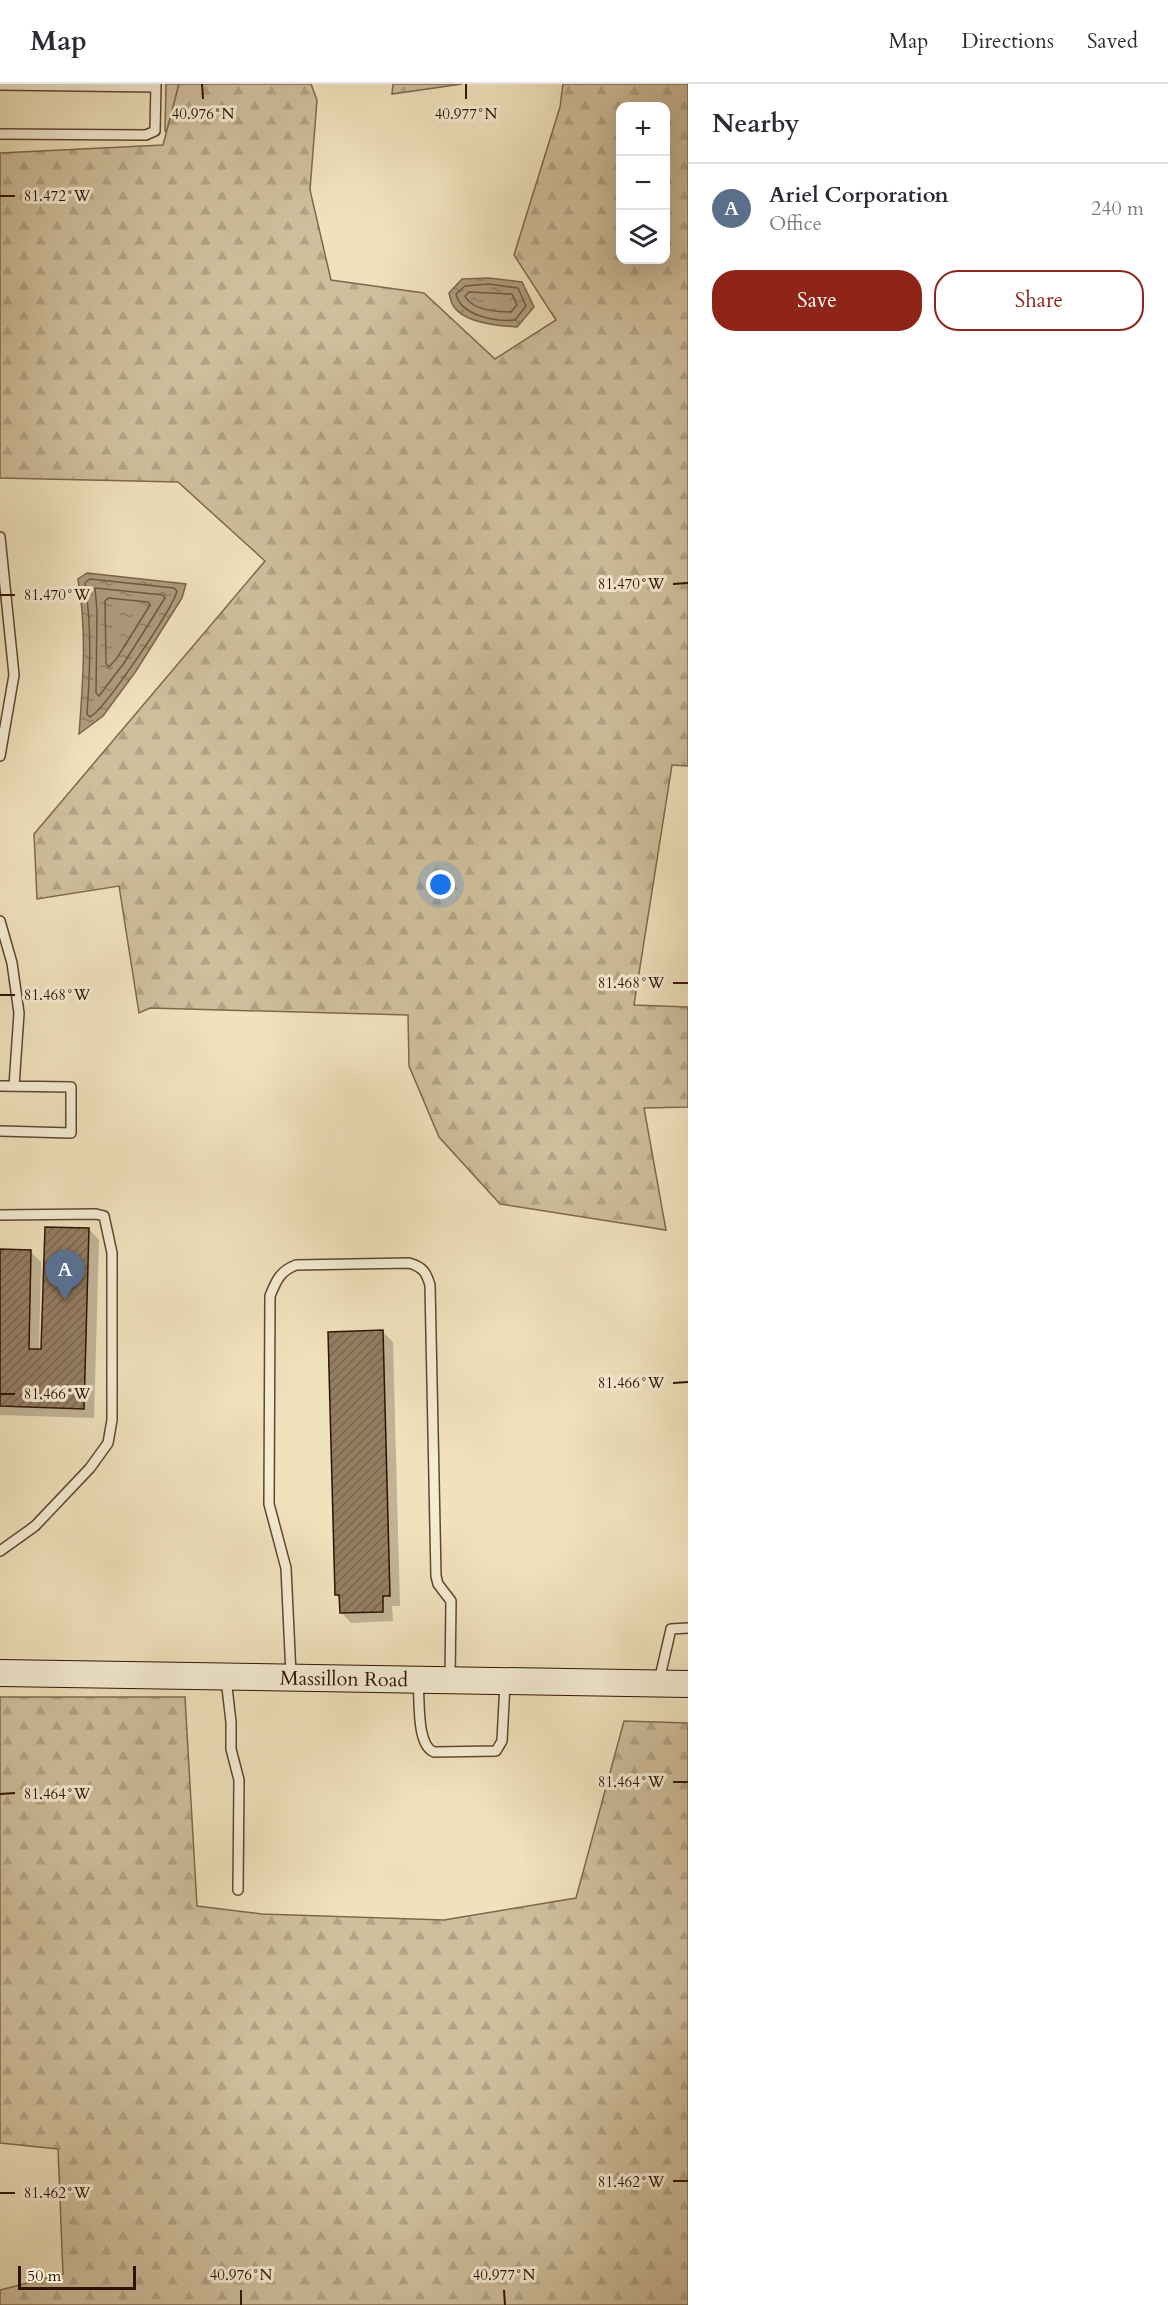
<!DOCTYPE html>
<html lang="en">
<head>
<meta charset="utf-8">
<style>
  body { margin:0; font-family:Cardo,serif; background:#f7f7f7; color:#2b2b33 }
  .controls { position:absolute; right:18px; top:18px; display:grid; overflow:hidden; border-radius:12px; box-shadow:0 6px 24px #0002 }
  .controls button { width:54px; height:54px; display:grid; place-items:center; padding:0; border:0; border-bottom:2px solid #e1e1e2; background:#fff; color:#2b2b33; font:30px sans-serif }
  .scale { position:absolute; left:18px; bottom:15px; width:118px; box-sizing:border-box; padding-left:6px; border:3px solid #301200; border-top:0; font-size:16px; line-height:21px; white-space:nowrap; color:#301200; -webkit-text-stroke:4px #f5ecd4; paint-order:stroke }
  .you { position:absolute; left:441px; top:801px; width:21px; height:21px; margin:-15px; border:4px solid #fff; border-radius:50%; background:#1a73e8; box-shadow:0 0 0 9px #1a73e833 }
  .badge { display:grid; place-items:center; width:39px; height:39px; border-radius:50%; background:#8f2418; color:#fff; font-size:20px; font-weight:700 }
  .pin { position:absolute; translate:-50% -50px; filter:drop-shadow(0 2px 3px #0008) }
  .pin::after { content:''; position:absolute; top:32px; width:21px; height:18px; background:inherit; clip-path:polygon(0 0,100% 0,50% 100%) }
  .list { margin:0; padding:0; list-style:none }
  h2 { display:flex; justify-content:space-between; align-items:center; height:78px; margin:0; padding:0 24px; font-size:26px }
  h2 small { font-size:20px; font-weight:400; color:#7c7c81 }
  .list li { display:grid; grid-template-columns:39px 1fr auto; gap:18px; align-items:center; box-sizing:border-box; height:90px; padding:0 24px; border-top:2px solid #e1e1e2 }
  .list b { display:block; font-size:22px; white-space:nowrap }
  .list p { margin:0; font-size:20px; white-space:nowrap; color:#7c7c81 }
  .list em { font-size:20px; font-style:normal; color:#7c7c81 }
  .actions { display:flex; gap:12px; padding:18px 24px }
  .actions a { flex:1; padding:14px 0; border:2px solid #8f2418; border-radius:24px; text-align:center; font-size:21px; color:#8f2418 }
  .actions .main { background:#8f2418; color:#fff }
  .icon { flex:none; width:33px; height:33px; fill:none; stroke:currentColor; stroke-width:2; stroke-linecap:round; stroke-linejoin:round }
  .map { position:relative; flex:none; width:688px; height:2221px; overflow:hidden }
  header { display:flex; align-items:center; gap:36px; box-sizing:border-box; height:84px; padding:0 30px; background:#fff; border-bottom:2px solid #e1e1e2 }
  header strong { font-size:28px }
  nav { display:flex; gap:33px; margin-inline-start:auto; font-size:21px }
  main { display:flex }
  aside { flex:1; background:#fff }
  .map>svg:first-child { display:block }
</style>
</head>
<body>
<header>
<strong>Map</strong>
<nav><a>Map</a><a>Directions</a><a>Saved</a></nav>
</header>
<main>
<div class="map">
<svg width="688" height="2221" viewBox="0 0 688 2221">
  <defs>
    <pattern id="forest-firs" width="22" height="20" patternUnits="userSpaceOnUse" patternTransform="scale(1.5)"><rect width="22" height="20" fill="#cfbf9d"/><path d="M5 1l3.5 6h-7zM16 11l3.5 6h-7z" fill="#b2a385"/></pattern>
    <pattern id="water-ripples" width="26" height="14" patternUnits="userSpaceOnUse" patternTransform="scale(1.5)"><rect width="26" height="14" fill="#af9b7d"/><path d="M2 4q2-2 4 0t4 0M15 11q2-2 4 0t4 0" fill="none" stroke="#8f7d64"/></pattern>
    <pattern id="building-hatch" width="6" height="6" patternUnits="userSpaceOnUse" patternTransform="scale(1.5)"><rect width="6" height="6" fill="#947e62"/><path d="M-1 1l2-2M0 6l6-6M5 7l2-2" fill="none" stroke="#79664e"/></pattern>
  </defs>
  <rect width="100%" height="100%" fill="#f0e2bd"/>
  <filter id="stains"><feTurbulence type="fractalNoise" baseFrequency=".00333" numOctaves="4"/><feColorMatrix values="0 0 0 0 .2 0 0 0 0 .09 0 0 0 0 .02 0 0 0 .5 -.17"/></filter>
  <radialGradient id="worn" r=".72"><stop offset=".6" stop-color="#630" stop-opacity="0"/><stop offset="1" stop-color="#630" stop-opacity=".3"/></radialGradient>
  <path fill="#cfbf9d" stroke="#80684e" stroke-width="1.5" d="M166,0H179L167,48L165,47Z"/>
  <path fill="url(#forest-firs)" stroke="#80684e" stroke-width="1.5" fill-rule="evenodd" d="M179,0H311L317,16L310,106L331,196L424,209L495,275L556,236L514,171L560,23L563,0H688V682L672,681L634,921L688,923V1023L644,1024L666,1146L500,1120L439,1053L409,982L408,931L150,924L139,929L119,802L37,815L34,750L265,477L178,398L0,394V69L163,61ZM620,22H666V176H620Z
    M393,0H462L392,10Z
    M0,1613H185L197,1822L262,1830L444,1836L576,1814L624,1637L688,1639V2221H0V2206L63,2190L58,2065L0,2059Z"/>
  <path fill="url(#water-ripples)" stroke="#7c644b" stroke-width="1.5" d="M489,194L522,198L534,223L517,243C499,242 465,239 454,223C451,219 450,213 449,209L462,195Z
    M87,489L186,500L182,514L136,587L103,632L79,650C83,598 87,547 78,495Z"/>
  <path fill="#0003" d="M89,1145L99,1156L94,1334L0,1331V1167L31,1168L41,1178L39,1267H43Z
    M383,1248L393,1258L400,1522H392L393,1537L351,1539L341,1528V1515L336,1510Z"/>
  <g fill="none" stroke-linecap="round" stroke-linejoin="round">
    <path stroke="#70563e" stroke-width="1.5" d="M489,200L518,204L526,222L515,236C496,238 461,232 456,210L465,202Z
      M469,208L512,210L517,221L511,228C497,228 472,226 465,212Z
      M90,495L174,504L177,507C172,526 105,625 90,633L87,630C90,586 92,543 85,499Z
      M95,504L163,511L165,514L124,579L99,612L96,609L97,527Z
      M108,514L148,518L150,521L117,574L109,583L106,580L105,517Z"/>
  </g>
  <path fill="url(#building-hatch)" stroke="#301200" stroke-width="1.5" d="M45,1143L89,1144L84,1325L0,1322V1165L31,1166L29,1265H41Z
    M383,1246L390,1512H383V1528L340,1529L339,1511H335L328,1248Z"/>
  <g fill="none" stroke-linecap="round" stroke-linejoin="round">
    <defs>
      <path id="lane" d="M0,1L156,3
        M0,50L146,51L155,47L156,0
        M0,453L14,591L0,672
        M0,837L12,879L19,929L14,1002
        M0,1002L71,1003V1049L0,1047
        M0,1131L96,1130L104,1132L112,1169V1336L108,1359L90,1384L35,1442L0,1467
        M291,1591L286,1484L269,1420L270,1212C276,1197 280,1187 296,1181L409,1179C423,1183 426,1188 430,1201L436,1492L438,1500L451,1517L450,1594
        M226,1595L231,1638V1665L239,1696L238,1806
        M418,1597C420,1615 416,1661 434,1668L496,1667L502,1657L505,1599
        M659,1597L671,1545L688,1544"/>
      <g id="secondary">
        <path id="s1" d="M0,1589L688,1600"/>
      </g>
    </defs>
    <use href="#lane" stroke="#60462f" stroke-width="12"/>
    <use href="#secondary" stroke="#301200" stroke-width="28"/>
    <use href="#lane" stroke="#f5ecd4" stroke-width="9"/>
    <use href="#secondary" stroke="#f5ecd4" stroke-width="26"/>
  </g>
  <path fill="none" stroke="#301200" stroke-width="2" d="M202,0L203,15M466,0V15M0,112H15M673,500L688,499M0,511H15M673,899H688M0,911H15M673,1299L688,1298M0,1310H15M673,1698H688M0,1710L15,1709M673,2097H688M0,2109H15M241,2206V2221M504,2206L505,2221"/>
  <g text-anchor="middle" stroke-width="6" stroke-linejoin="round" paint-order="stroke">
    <g font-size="20" fill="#301200" stroke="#f5ecd4">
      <text dy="7" stroke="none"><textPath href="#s1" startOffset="344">Massillon Road</textPath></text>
    </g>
  </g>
  <g font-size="15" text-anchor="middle" fill="#301200" stroke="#f5ecd4" stroke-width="6" stroke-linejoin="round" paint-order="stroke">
    <text x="203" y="35">40.976°N</text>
    <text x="466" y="35">40.977°N</text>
    <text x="57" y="117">81.472°W</text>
    <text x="631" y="505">81.470°W</text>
    <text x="57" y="516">81.470°W</text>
    <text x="631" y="904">81.468°W</text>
    <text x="57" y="916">81.468°W</text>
    <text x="631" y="1304">81.466°W</text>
    <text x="57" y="1315">81.466°W</text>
    <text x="631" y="1703">81.464°W</text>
    <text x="57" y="1715">81.464°W</text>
    <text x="631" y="2103">81.462°W</text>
    <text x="57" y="2114">81.462°W</text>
    <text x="241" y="2196">40.976°N</text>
    <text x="504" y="2196">40.977°N</text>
  </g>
  <rect width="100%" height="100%" filter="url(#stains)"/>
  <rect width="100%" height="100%" fill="url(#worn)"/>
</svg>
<div class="controls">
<button>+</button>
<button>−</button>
<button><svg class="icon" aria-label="layers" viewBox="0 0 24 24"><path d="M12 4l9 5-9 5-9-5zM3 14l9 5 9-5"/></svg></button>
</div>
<div class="scale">50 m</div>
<div class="you"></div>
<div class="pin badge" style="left:65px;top:1216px;background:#5c6f8a">A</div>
</div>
<aside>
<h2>Nearby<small></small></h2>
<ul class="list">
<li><span class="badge" style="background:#5c6f8a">A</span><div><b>Ariel Corporation</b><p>Office</p></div><em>240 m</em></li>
</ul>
<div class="actions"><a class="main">Save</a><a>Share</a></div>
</aside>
</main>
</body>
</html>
